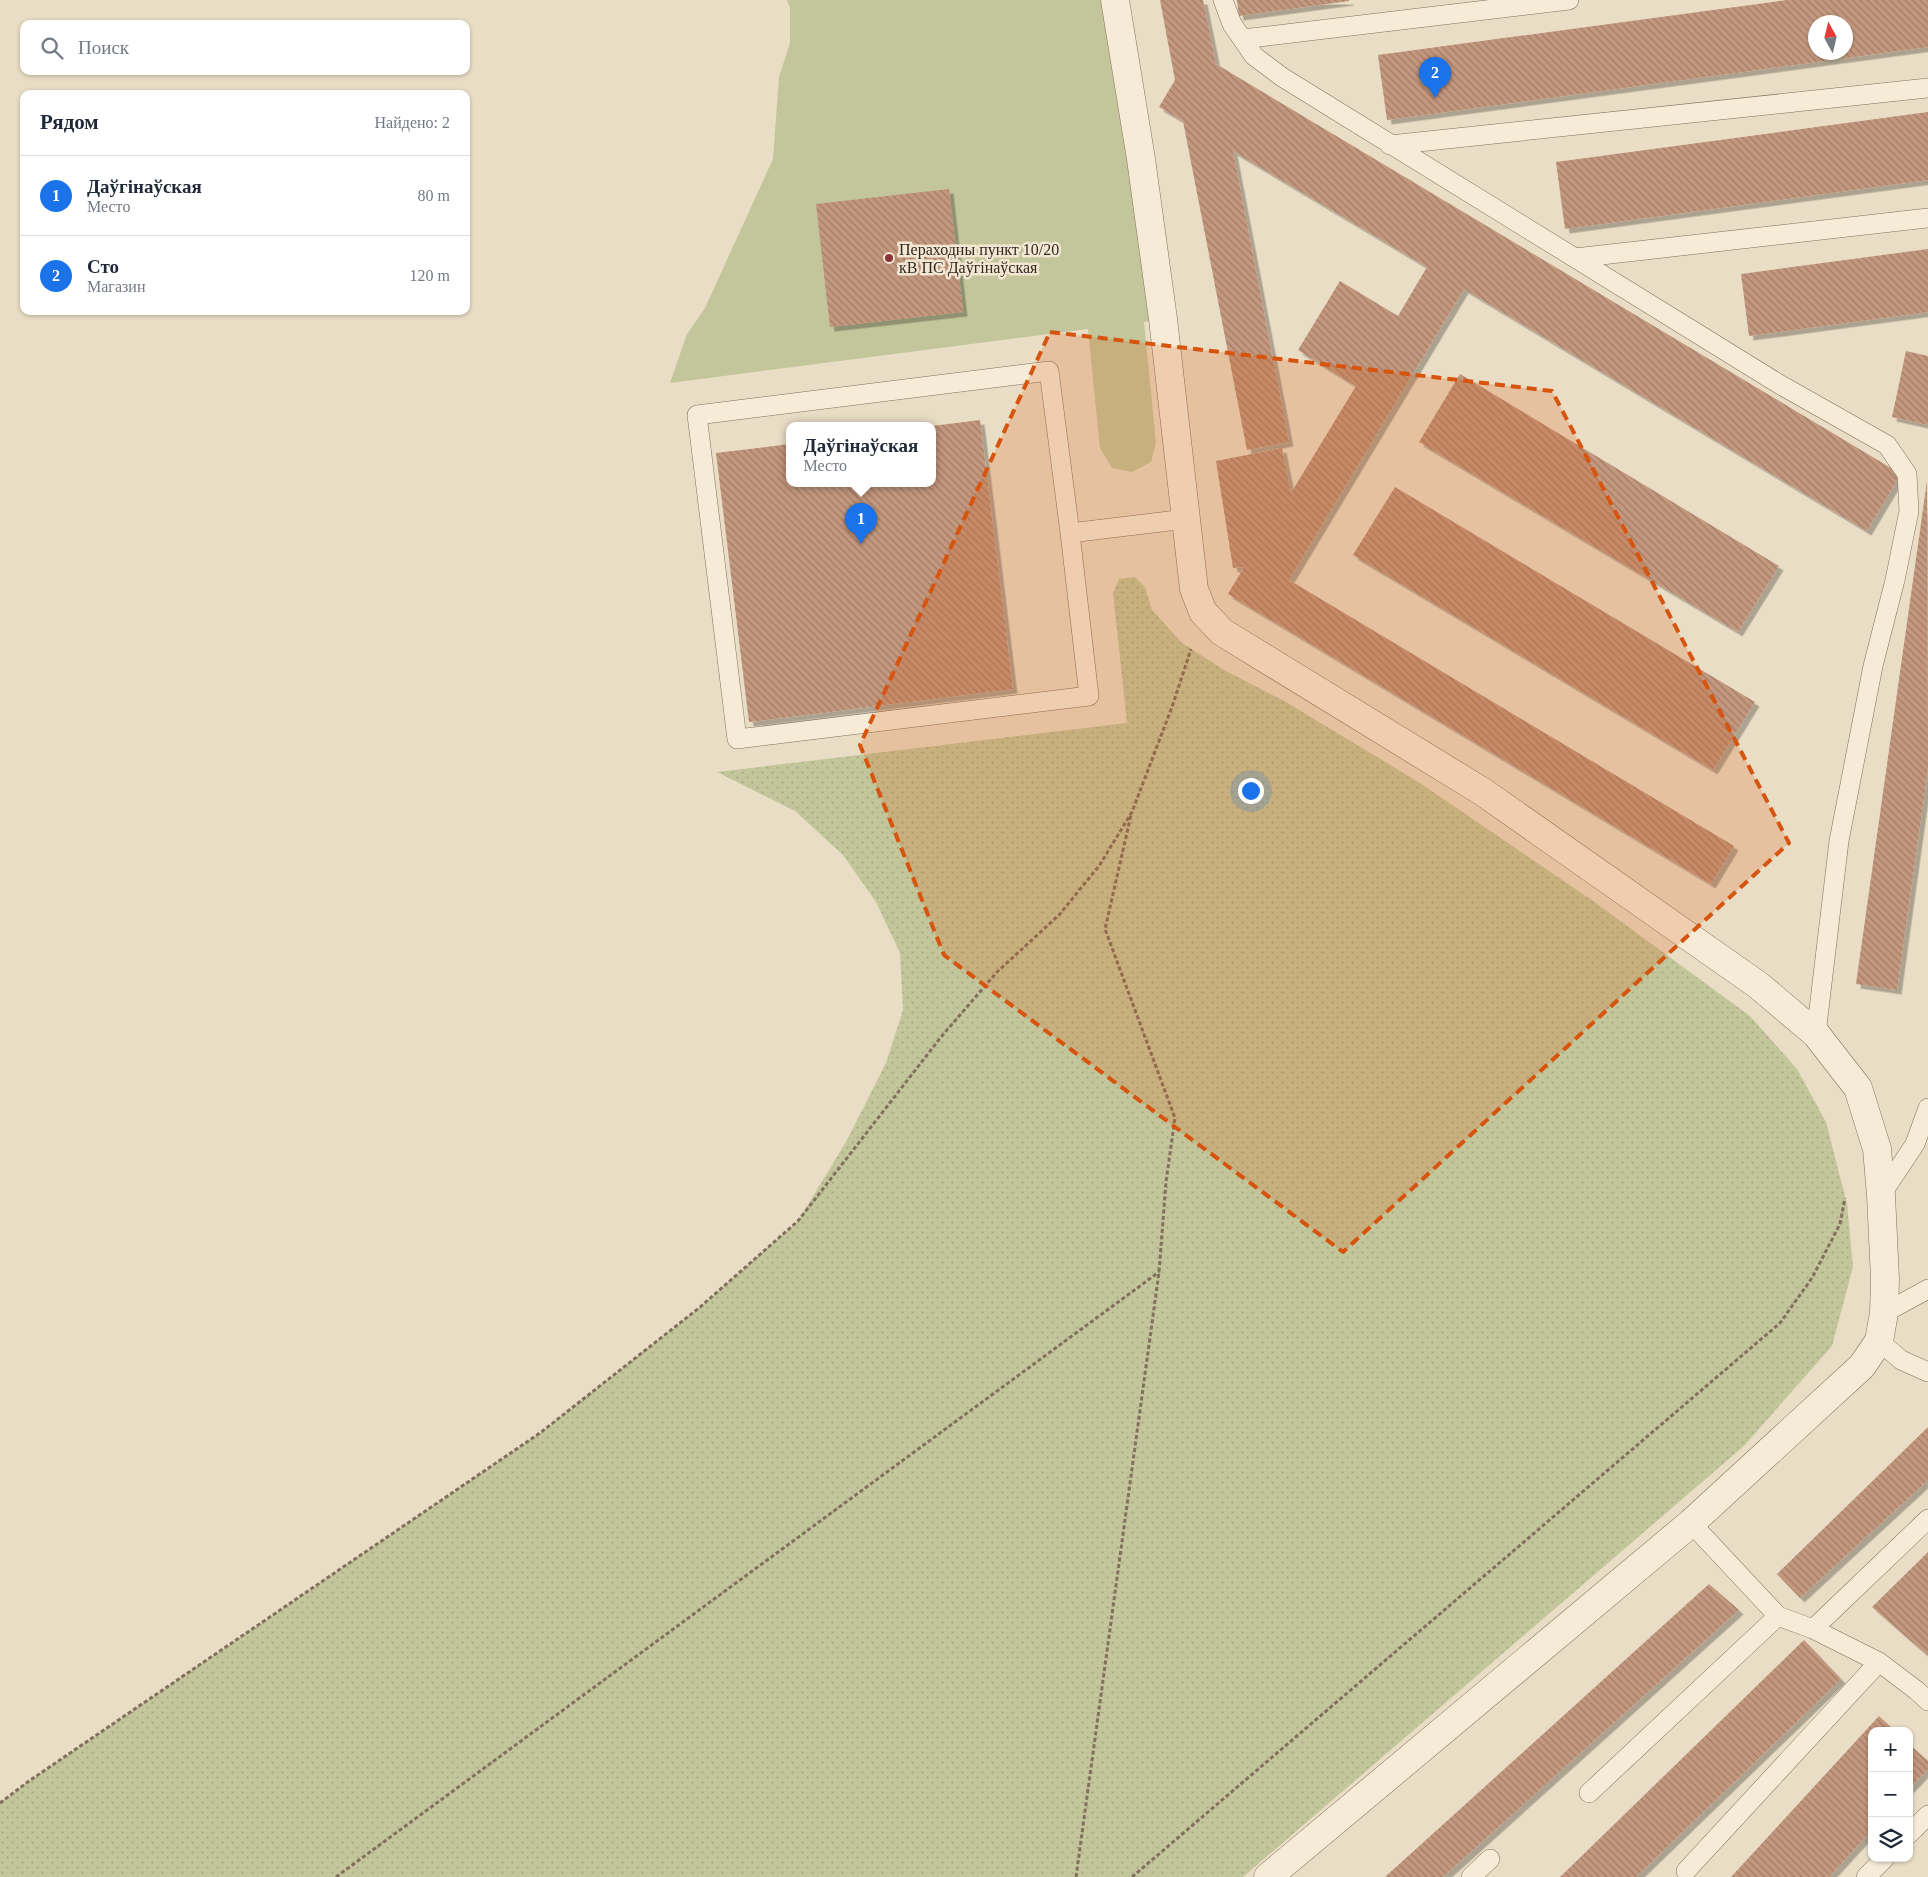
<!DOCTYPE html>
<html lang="ru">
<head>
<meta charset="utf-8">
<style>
  body { margin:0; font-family:Georgia,serif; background:#f6f6f7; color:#1f2937 }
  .controls { position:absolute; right:15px; bottom:15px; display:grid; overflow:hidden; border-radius:10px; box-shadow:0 1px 4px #0004 }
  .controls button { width:45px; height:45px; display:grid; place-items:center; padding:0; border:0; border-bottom:1px solid #e0e1e3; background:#fff; color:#1f2937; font:25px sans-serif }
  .compass { position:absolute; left:1808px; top:15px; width:45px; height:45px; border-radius:50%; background:#fff; box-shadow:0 1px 4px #0004; rotate:352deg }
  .you { position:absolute; left:1250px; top:790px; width:18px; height:18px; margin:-12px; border:4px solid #fff; border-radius:50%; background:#1a73e8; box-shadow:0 0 0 8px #1a73e833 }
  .badge { display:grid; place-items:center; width:32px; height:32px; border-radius:50%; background:#1a73e8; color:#fff; font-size:16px; font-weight:700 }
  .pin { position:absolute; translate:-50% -41px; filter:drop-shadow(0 1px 2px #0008) }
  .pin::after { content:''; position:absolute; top:26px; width:18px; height:15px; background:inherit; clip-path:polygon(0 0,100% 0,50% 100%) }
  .popup { position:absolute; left:786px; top:422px; width:150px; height:65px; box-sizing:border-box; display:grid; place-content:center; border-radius:10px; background:#fff; filter:drop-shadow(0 1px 4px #0005); font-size:16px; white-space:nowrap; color:#747a83 }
  .popup b { font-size:19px; color:#1f2937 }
  .popup::after { content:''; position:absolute; left:50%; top:100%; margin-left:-10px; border:10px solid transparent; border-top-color:#fff }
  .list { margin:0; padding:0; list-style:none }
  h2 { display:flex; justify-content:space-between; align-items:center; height:65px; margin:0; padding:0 20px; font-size:21px }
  h2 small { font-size:16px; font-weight:400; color:#747a83 }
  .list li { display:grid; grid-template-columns:32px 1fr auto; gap:15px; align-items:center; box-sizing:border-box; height:80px; padding:0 20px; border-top:1px solid #e0e1e3 }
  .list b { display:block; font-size:19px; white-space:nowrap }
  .list p { margin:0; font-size:16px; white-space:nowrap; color:#747a83 }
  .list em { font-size:16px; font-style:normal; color:#747a83 }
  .icon { flex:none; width:28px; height:28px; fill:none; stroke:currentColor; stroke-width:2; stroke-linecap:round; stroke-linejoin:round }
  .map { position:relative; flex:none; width:1928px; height:1877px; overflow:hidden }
  .search { position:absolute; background:#fff; box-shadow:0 1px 4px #0004; left:20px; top:20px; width:450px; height:55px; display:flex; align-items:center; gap:12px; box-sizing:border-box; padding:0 18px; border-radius:10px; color:#747a83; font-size:19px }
  .panel { position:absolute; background:#fff; box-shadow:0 1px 4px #0004; left:20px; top:90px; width:450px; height:225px; border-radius:10px }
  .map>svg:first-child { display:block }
</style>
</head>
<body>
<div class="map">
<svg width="1928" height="1877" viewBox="0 0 1928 1877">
  <defs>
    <pattern id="park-dots" width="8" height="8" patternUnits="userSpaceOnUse" patternTransform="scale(1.25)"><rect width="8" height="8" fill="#c3c69a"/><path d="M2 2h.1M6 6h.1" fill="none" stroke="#a8aa84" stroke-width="1.8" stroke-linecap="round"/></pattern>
    <pattern id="building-back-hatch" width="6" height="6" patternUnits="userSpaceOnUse" patternTransform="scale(1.25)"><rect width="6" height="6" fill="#c4987e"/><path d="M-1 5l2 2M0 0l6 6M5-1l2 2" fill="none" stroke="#a07c67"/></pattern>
    <filter id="shadow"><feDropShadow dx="4.5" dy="4.5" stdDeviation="0" flood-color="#0004"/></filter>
  </defs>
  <rect width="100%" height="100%" fill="#e9ddc5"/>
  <path fill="#c3c69a" d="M787,0H1115L1163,319L1144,322L1156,443L1151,462L1132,472L1112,468L1100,448L1088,329L670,383L687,334L705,308L773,159L779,77L790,43V8Z"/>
  <path fill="url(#park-dots)" d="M1135,577L1145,587L1152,610L1182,643L1224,670L1286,702L1420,783L1593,901L1750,1016L1797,1069L1826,1122L1847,1204L1853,1267L1832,1346L1744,1446L1243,1877H0V1803L29,1781L540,1433L699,1308L798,1221L846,1142L886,1063L903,1010L900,953L876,902L843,855L795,811L717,772L1127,723L1113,593L1119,579Z"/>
  <path fill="url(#building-back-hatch)" fill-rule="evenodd" filter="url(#shadow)" d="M1160,0H1203L1216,64L1901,474L1867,531L1464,289L1289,580L1734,846L1711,884L1228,594L1244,567L1233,568L1216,461L1282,448L1291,493L1356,386L1298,350L1340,281L1398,316L1427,267L1233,151L1289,442L1247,450L1183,121L1159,107L1175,80Z
    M1237,0H1349V1L1239,16Z
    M1787,0H1928V47L1387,120L1378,55ZM1816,22H1846V52H1816Z
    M1928,112V180L1565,229L1556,162Z
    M949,189L963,312L830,327L816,204Z
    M1928,249V312L1749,336L1741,274Z
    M1906,351L1928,356V425L1892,417Z
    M1460,374L1779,566L1738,632L1419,442Z
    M980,420L1013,689L749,722L716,453L790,444V483H932V426Z
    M1927,481L1928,768L1897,990L1856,984Z
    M1395,487L1755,702L1713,770L1353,555Z
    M1928,1427V1480L1800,1598L1777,1574Z
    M1928,1552V1655H1927L1872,1607Z
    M1709,1584L1739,1610L1443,1877H1385Z
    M1804,1640L1841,1679L1636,1877H1560Z
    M1879,1716L1895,1731H1872V1830L1829,1877H1731Z
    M1909,1744L1928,1761V1769L1909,1789Z"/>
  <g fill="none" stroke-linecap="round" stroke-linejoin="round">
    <defs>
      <path id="service" d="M1223,0L1232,24L1254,56L1282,77L1779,384L1887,445L1907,474L1909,511L1895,580L1873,666L1839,841L1816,1034
        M1243,39L1569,0
        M1390,145L1928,88
        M1575,258L1928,218
        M1070,533L1089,696L737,739L697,415L1049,371L1070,533L1186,519
        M1881,1195L1915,1144L1928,1108
        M1884,1313L1928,1289
        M1879,1341L1901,1360L1928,1372
        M1691,1523L1778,1616L1813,1629L1879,1662L1916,1690L1928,1701
        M1813,1629L1928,1519
        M1589,1793L1778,1616
        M1909,1834L1928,1815
        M1686,1871L1879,1662
        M1471,1877L1490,1859
        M1866,1877L1885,1858"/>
      <path id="minor" d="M1115,0L1141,159L1163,319L1194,589L1203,612L1222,632L1483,792L1758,985L1816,1034L1858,1088L1877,1149L1881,1195L1885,1279L1884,1313L1879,1341L1862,1366L1691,1523L1268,1877"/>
    </defs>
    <use href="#service" stroke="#826f5d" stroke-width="20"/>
    <use href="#minor" stroke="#826f5d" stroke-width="29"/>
    <path stroke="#826f5d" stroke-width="3" stroke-dasharray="4 2.5" stroke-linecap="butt" d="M0,1803L29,1781L540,1433L699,1308L798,1221L941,1037L997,972L1059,915L1099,866L1132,812L1172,707L1191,649
      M336,1877L1159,1272
      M1076,1877L1159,1272L1166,1182L1175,1118L1105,929L1131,815
      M1132,1877L1780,1323L1812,1278L1840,1224L1845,1198"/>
    <use href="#service" stroke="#f5ebd7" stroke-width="19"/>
    <use href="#minor" stroke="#f5ebd7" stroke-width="28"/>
  </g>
  <path fill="#d6540e" fill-opacity="0.2" stroke="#d6540e" stroke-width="4" stroke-dasharray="10 6" stroke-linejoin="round" d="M1050,332L1552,391L1789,843L1343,1252L944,955L860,745Z"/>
  <circle fill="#8c3338" stroke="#f2e7d3" stroke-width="2" cx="889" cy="258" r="5"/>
  <g text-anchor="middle" stroke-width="5" stroke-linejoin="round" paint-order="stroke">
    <g font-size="16" fill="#34281f" stroke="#f2e7d3" text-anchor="start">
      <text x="899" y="255">Пераходны пункт 10/20<tspan x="899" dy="18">кВ ПС Даўгінаўская</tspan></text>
    </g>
  </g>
</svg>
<div class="controls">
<button>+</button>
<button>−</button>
<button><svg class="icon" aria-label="layers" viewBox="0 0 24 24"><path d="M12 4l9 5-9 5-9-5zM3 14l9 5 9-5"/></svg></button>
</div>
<svg class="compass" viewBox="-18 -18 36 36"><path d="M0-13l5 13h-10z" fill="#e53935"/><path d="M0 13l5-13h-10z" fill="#747a83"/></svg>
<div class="you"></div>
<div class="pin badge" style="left:861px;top:544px">1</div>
<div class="popup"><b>Даўгінаўская</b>Место</div>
<div class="pin badge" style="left:1435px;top:98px">2</div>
<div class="search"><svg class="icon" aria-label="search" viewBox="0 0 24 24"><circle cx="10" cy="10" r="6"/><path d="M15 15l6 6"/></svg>Поиск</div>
<section class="panel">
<h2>Рядом<small>Найдено: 2</small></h2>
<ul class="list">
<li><span class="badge">1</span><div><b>Даўгінаўская</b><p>Место</p></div><em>80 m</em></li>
<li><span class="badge">2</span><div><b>Сто</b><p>Магазин</p></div><em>120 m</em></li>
</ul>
</section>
</div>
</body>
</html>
